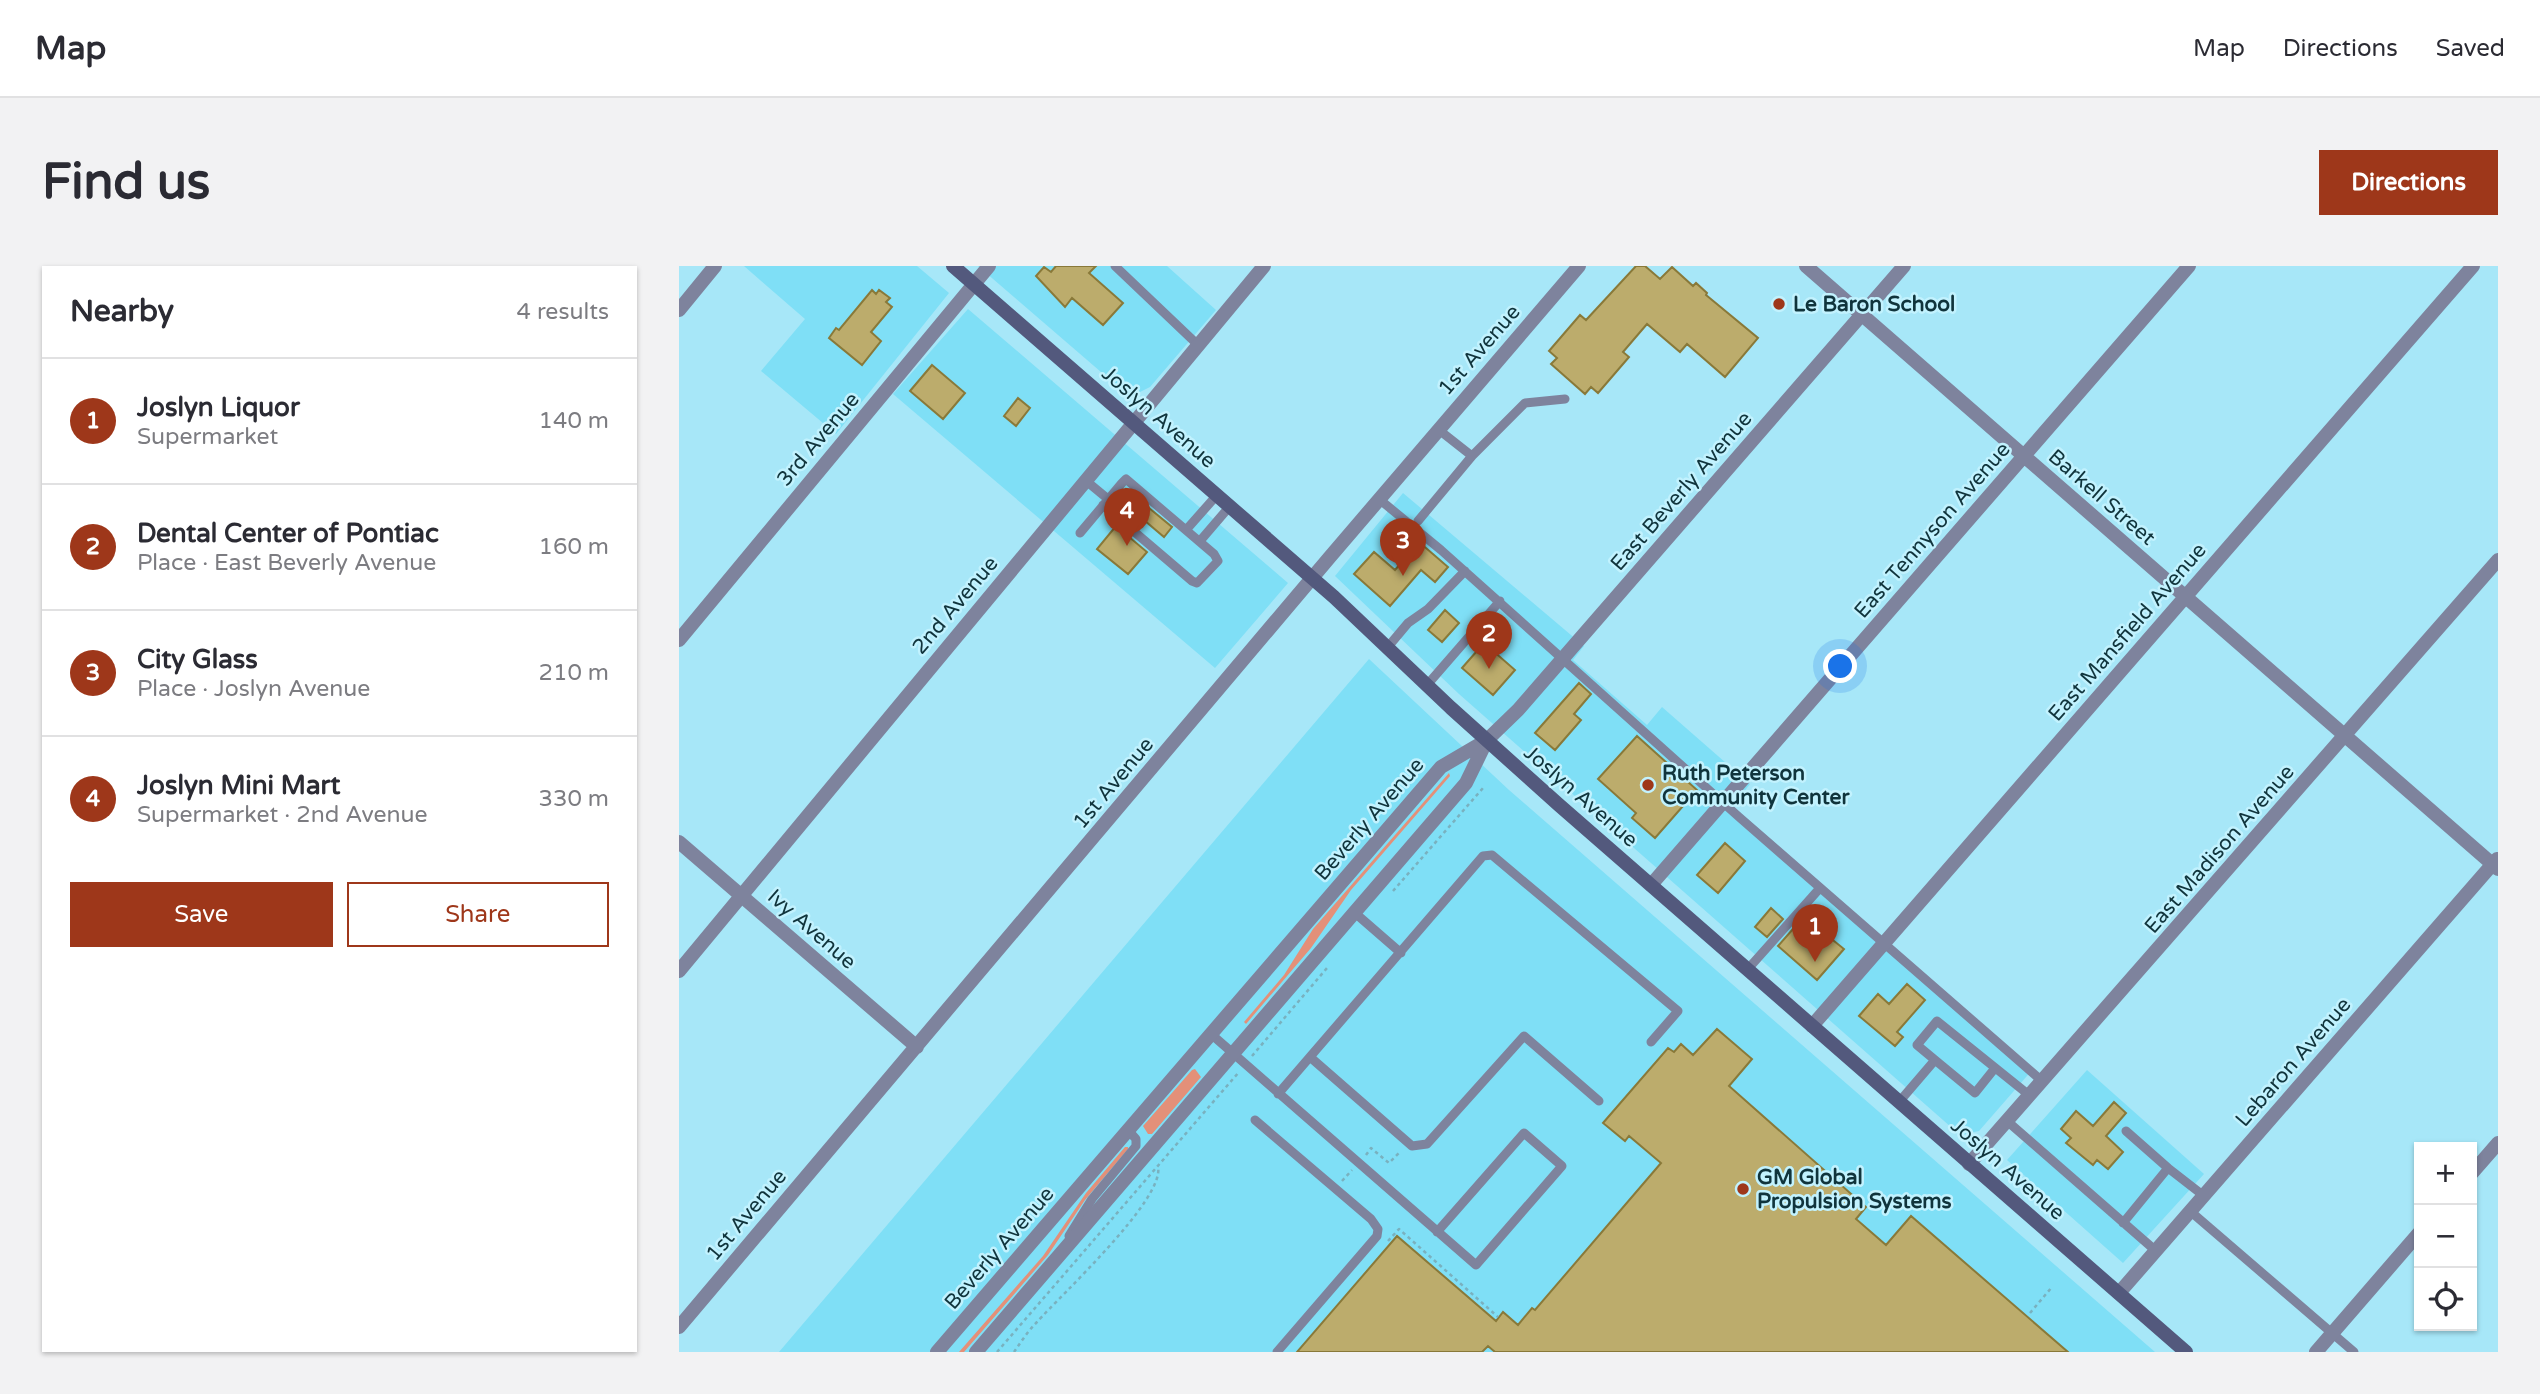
<!DOCTYPE html>
<html lang="en">
<head>
<meta charset="utf-8">
<style>
  body { margin:0; font-family:"Varela Round",sans-serif; background:#f2f2f3; color:#2b2b33 }
  .controls { position:absolute; right:21px; bottom:21px; display:grid; overflow:hidden; border-radius:0px; box-shadow:0 2px 5px #0004 }
  .controls button { width:63px; height:63px; display:grid; place-items:center; padding:0; border:0; border-bottom:2px solid #e1e1e2; background:#fff; color:#2b2b33; font:35px sans-serif }
  .you { position:absolute; left:1162px; top:401px; width:24px; height:24px; margin:-18px; border:5px solid #fff; border-radius:50%; background:#1a73e8; box-shadow:0 0 0 10px #1a73e833 }
  .badge { display:grid; place-items:center; width:46px; height:46px; border-radius:50%; background:#9e371a; color:#fff; font-size:23px; font-weight:700 }
  .pin { position:absolute; translate:-50% -58px; filter:drop-shadow(0 2px 4px #0008) }
  .pin::after { content:''; position:absolute; top:37px; width:24px; height:21px; background:inherit; clip-path:polygon(0 0,100% 0,50% 100%) }
  .list { margin:0; padding:0; list-style:none }
  h2 { display:flex; justify-content:space-between; align-items:center; height:91px; margin:0; padding:0 28px; font-size:30px }
  h2 small { font-size:23px; font-weight:400; color:#7c7c81 }
  .list li { display:grid; grid-template-columns:46px 1fr auto; gap:21px; align-items:center; box-sizing:border-box; height:126px; padding:0 28px; border-top:2px solid #e1e1e2 }
  .list b { display:block; font-size:26px; white-space:nowrap }
  .list p { margin:0; font-size:23px; white-space:nowrap; color:#7c7c81 }
  .list em { font-size:23px; font-style:normal; color:#7c7c81 }
  .actions { display:flex; gap:14px; padding:21px 28px }
  .actions a { flex:1; padding:16px 0; border:2px solid #9e371a; border-radius:0px; text-align:center; font-size:24px; color:#9e371a }
  .actions .main { background:#9e371a; color:#fff }
  .icon { flex:none; width:38px; height:38px; fill:none; stroke:currentColor; stroke-width:2; stroke-linecap:round; stroke-linejoin:round }
  .map { position:relative; flex:none; width:1819px; height:1086px; overflow:hidden; border-radius:0px }
  header { display:flex; align-items:center; gap:42px; box-sizing:border-box; height:98px; padding:0 35px; background:#fff; border-bottom:2px solid #e1e1e2 }
  header strong { font-size:33px }
  nav { display:flex; gap:38px; margin-inline-start:auto; font-size:24px }
  .intro { display:flex; align-items:center; justify-content:space-between; box-sizing:border-box; height:168px; padding:0 42px }
  h1 { margin:0; font-size:49px }
  .button { padding:18px 32px; border-radius:0px; background:#9e371a; color:#fff; font-size:24px; font-weight:700 }
  main { display:flex; gap:42px; padding:0 42px }
  aside { flex:1; background:#fff; border-radius:0px; box-shadow:0 2px 5px #0004 }
  .map>svg:first-child { display:block }
</style>
</head>
<body>
<header>
<strong>Map</strong>
<nav><a>Map</a><a>Directions</a><a>Saved</a></nav>
</header>
<div class="intro"><h1>Find us</h1><a class="button">Directions</a></div>
<main>
<aside>
<h2>Nearby<small>4 results</small></h2>
<ul class="list">
<li><span class="badge">1</span><div><b>Joslyn Liquor</b><p>Supermarket</p></div><em>140 m</em></li>
<li><span class="badge">2</span><div><b>Dental Center of Pontiac</b><p>Place · East Beverly Avenue</p></div><em>160 m</em></li>
<li><span class="badge">3</span><div><b>City Glass</b><p>Place · Joslyn Avenue</p></div><em>210 m</em></li>
<li><span class="badge">4</span><div><b>Joslyn Mini Mart</b><p>Supermarket · 2nd Avenue</p></div><em>330 m</em></li>
</ul>
<div class="actions"><a class="main">Save</a><a>Share</a></div>
</aside>
<div class="map">
<svg width="1819" height="1086" viewBox="0 0 1819 1086">
  <rect width="100%" height="100%" fill="#a7e7f8"/>
  <path fill="#7fdff6" d="M65,0H238L270,27L157,168L82,105L126,53Z
    M299,0H488L537,44L471,121L451,131Z
    M289,43L609,317L536,402L214,128Z
    M724,227L905,380L894,394L968,459L983,441L1071,518L1054,540L1354,803L1300,865L1281,869L780,428L656,310Z
    M690,393L830,524L1476,1086H100Z
    M1408,804L1525,908L1444,997L1328,894Z"/>
  <path fill="#e39079" d="M770,507L771,510L672,624L632,682L567,758L565,756L605,709L634,663Z
    M516,803L522,811L473,868H469L464,860L513,804Z
    M446,881H449V883L406,934L369,989L285,1086H280L364,990L407,927Z"/>
  <path fill="#bcac6c" stroke="#897939" stroke-width="2" d="M377,0H417L410,7L444,37L424,59L393,32L386,41L357,10L365,1L372,6Z
    M957,0H966L981,13L993,1L1014,20L1017,17L1028,27L1027,29L1079,72L1046,111L1008,78L1001,86L968,58L944,86L950,91L919,127L912,121L906,128L872,98L878,92L870,85L901,49L907,54Z
    M193,24L197,28L200,24L211,32L207,36L213,41L192,66L202,75L183,99L150,72L157,62L160,64Z
    M253,99L286,127L264,153L231,125Z
    M339,132L351,142L337,160L325,150Z
    M447,223L493,261L485,271L439,232Z
    M437,260L468,286L449,308L418,283Z
    M740,276L769,301L756,316L742,304L711,340L675,308L695,286L716,304Z
    M766,344L780,357L763,376L749,364Z
    M805,377L836,404L814,429L783,402Z
    M900,417L912,428L895,448L902,454L876,484L856,467Z
    M958,470L1018,524L976,572L953,552L957,547L919,513Z
    M1046,577L1066,595L1039,627L1018,609Z
    M1092,642L1104,653L1088,671L1076,661Z
    M1136,649L1149,660L1144,666L1165,683L1138,714L1099,680L1121,655L1127,660Z
    M1228,718L1246,734L1218,766L1224,771L1216,780L1180,750L1199,728L1210,738Z
    M1038,763L1073,793L1050,820L1187,941L1177,953L1207,979L1232,950L1389,1086H816L809,1080L803,1086H618L718,970L817,1055L824,1046L839,1059L853,1042L856,1044L982,897L950,870L946,875L924,857L989,782L995,786L1002,778L1014,789Z
    M1435,836L1447,847L1427,870L1444,886L1429,903L1418,894L1414,899L1387,877L1392,872L1382,863L1397,845L1414,860Z"/>
  <g fill="none" stroke-linecap="round" stroke-linejoin="round">
    <path stroke="#79b1bf" stroke-width="2.5" stroke-dasharray="3.5 3.5" stroke-linecap="butt" d="M714,625L804,522
      M573,790L648,702
      M687,889L692,882L710,897L722,885
      M663,915L673,904
      M709,975L720,963L819,1051
      M1351,1047L1373,1021
      M318,1086L560,806
      M335,1086C342,1076 349,1065 358,1056C381,1030 486,933 479,901"/>
    <path stroke="#7e839d" stroke-width="9" d="M436,0L519,79
      M760,164L793,190L846,137L886,133
      M406,214L429,233
      M700,233L762,284L1060,551L1363,815
      M739,255L793,190
      M507,264L538,229
      M401,267L443,217L447,213L535,288L539,295L518,317L513,315L424,239
      M521,275L551,240
      M708,382L729,357L749,343L786,305
      M748,419L821,335
      M676,647L722,687
      M1068,704L1141,622
      M532,768L797,999L883,900L845,867L758,966
      M631,791L733,880L748,878L845,770L920,835
      M1256,794L1296,827L1316,802
      M599,828L804,590L813,589L999,745L972,776
      M1220,836L1256,794L1238,779L1258,755L1350,829
      M576,854L692,953L699,963L698,970L598,1086
      M1328,855L1477,985
      M1447,865L1489,902
      M1511,945L1675,1086
      M1444,957L1489,902L1525,930
      M390,970L413,933L457,880V873L449,864"/>
    <path stroke="#7e839d" stroke-width="14" d="M1127,0L1819,603
      M0,44L36,0
      M0,374L310,0
      M0,576L238,781
      M972,619L1510,0
      M0,705L585,0
      M1133,760L1794,0
      M1290,898L1819,294
      M1793,907L1819,877
      M1440,1027L1818,593
      M0,1061L650,292L900,0
      M258,1086L762,501L808,474L839,444L1225,0
      M297,1086L787,517L808,474
      M1637,1086L1740,967"/>
    <path stroke="#53597d" stroke-width="14" d="M274,0L655,331L772,442L880,539L1507,1086"/>
  </g>
  <g fill="#9e371a" stroke="#c2f2fe" stroke-width="2.5">
    <circle cx="1100" cy="38" r="7"/>
    <circle cx="969" cy="519" r="7"/>
    <circle cx="1064" cy="923" r="7"/>
  </g>
  <g text-anchor="middle" stroke-width="5" stroke-linejoin="round" paint-order="stroke">
    <g font-size="21" font-weight="bold" fill="#10343c" stroke="#c2f2fe" text-anchor="start">
      <text x="1114" y="45">Le Baron School</text>
      <text x="983" y="514">Ruth Peterson<tspan x="983" dy="24">Community Center</tspan></text>
      <text x="1078" y="918">GM Global<tspan x="1078" dy="24">Propulsion Systems</tspan></text>
    </g>
    <g font-size="21" fill="#10343c" stroke="#c2f2fe">
      <text transform="translate(800 84) rotate(-49)" y="7">1st Avenue</text>
      <text transform="translate(480 151) rotate(41)" y="7">Joslyn Avenue</text>
      <text transform="translate(139 173) rotate(-50)" y="7">3rd Avenue</text>
      <text transform="translate(1002 225) rotate(-49)" y="7">East Beverly Avenue</text>
      <text transform="translate(1423 231) rotate(41)" y="7">Barkell Street</text>
      <text transform="translate(1253 264) rotate(-49)" y="7">East Tennyson Avenue</text>
      <text transform="translate(276 339) rotate(-50)" y="7">2nd Avenue</text>
      <text transform="translate(1448 366) rotate(-49)" y="7">East Mansfield Avenue</text>
      <text transform="translate(434 517) rotate(-50)" y="7">1st Avenue</text>
      <text transform="translate(902 530) rotate(41)" y="7">Joslyn Avenue</text>
      <text transform="translate(690 553) rotate(-49)" y="7">Beverly Avenue</text>
      <text transform="translate(1540 583) rotate(-49)" y="7">East Madison Avenue</text>
      <text transform="translate(133 663) rotate(41)" y="7">Ivy Avenue</text>
      <text transform="translate(1614 796) rotate(-49)" y="7">Lebaron Avenue</text>
      <text transform="translate(1329 903) rotate(41)" y="7">Joslyn Avenue</text>
      <text transform="translate(67 949) rotate(-50)" y="7">1st Avenue</text>
      <text transform="translate(320 982) rotate(-49)" y="7">Beverly Avenue</text>
    </g>
  </g>
</svg>
<div class="controls">
<button>+</button>
<button>−</button>
<button><svg class="icon" aria-label="locate" viewBox="0 0 24 24"><circle cx="12" cy="12" r="6"/><path d="M12 2v4M12 18v4M2 12h4M18 12h4"/></svg></button>
</div>
<div class="you"></div>
<div class="pin badge" style="left:1136px;top:696px">1</div>
<div class="pin badge" style="left:810px;top:403px">2</div>
<div class="pin badge" style="left:724px;top:310px">3</div>
<div class="pin badge" style="left:448px;top:280px">4</div>
</div>
</main>
</body>
</html>
